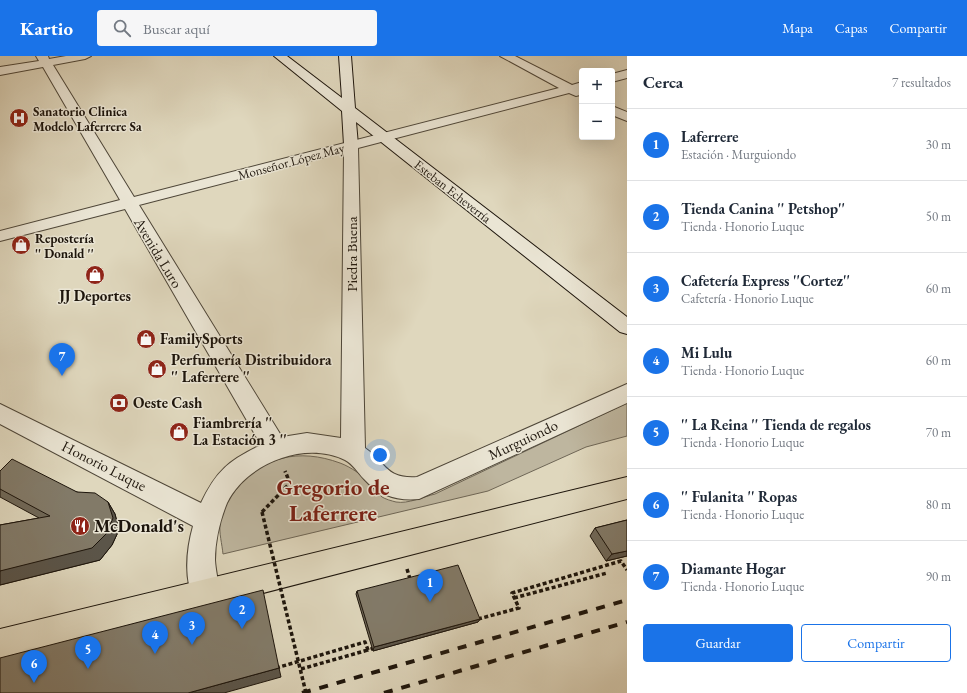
<!DOCTYPE html>
<html lang="es">
<head>
<meta charset="utf-8">
<style>
  body { margin:0; font-family:"EB Garamond",serif; background:#f6f6f7; color:#1f2937 }
  .controls { position:absolute; right:12px; top:12px; display:grid; overflow:hidden; border-radius:4px; box-shadow:0 4px 16px #0002 }
  .controls button { width:36px; height:36px; display:grid; place-items:center; padding:0; border:0; border-bottom:1px solid #e0e1e3; background:#fff; color:#1f2937; font:20px sans-serif }
  .you { position:absolute; left:380px; top:399px; width:14px; height:14px; margin:-10px; border:3px solid #fff; border-radius:50%; background:#1a73e8; box-shadow:0 0 0 6px #1a73e833 }
  .badge { display:grid; place-items:center; width:26px; height:26px; border-radius:50%; background:#1a73e8; color:#fff; font-size:13px; font-weight:700 }
  .pin { position:absolute; translate:-50% -33px; filter:drop-shadow(0 1px 2px #0008) }
  .pin::after { content:''; position:absolute; top:21px; width:14px; height:12px; background:inherit; clip-path:polygon(0 0,100% 0,50% 100%) }
  .list { margin:0; padding:0; list-style:none }
  h2 { display:flex; justify-content:space-between; align-items:center; height:52px; margin:0; padding:0 16px; font-size:17px }
  h2 small { font-size:13px; font-weight:400; color:#747a83 }
  .list li { display:grid; grid-template-columns:26px 1fr auto; gap:12px; align-items:center; box-sizing:border-box; height:72px; padding:0 16px; border-top:1px solid #e0e1e3 }
  .list b { display:block; font-size:15px; white-space:nowrap }
  .list p { margin:0; font-size:13px; white-space:nowrap; color:#747a83 }
  .list em { font-size:13px; font-style:normal; color:#747a83 }
  .actions { display:flex; gap:8px; padding:12px 16px }
  .actions a { flex:1; padding:9px 0; border:1px solid #1a73e8; border-radius:4px; text-align:center; font-size:14px; color:#1a73e8 }
  .actions .main { background:#1a73e8; color:#fff }
  .icon { flex:none; width:22px; height:22px; fill:none; stroke:currentColor; stroke-width:2; stroke-linecap:round; stroke-linejoin:round }
  .map { position:relative; flex:none; width:627px; height:637px; overflow:hidden }
  header { display:flex; align-items:center; gap:24px; box-sizing:border-box; height:56px; padding:0 20px; background:#1a73e8; color:#fff }
  header strong { font-size:19px }
  nav { display:flex; gap:22px; margin-inline-start:auto; font-size:14px }
  .search { width:280px; height:36px; background:#f6f6f7; display:flex; align-items:center; gap:10px; box-sizing:border-box; padding:0 14px; border-radius:4px; color:#747a83; font-size:15px }
  main { display:flex }
  aside { flex:1; background:#fff }
  .map>svg:first-child { display:block }
</style>
</head>
<body>
<header>
<strong>Kartio</strong>
<div class="search"><svg class="icon" aria-label="search" viewBox="0 0 24 24"><circle cx="10" cy="10" r="6"/><path d="M15 15l6 6"/></svg>Buscar aquí</div>
<nav><a>Mapa</a><a>Capas</a><a>Compartir</a></nav>
</header>
<main>
<div class="map">
<svg width="627" height="637" viewBox="0 0 627 637">
  <rect width="100%" height="100%" fill="#dfd7bd"/>
  <filter id="stains"><feTurbulence type="fractalNoise" baseFrequency=".005" numOctaves="4"/><feColorMatrix values="0 0 0 0 .2 0 0 0 0 .09 0 0 0 0 .02 0 0 0 .5 -.17"/></filter>
  <radialGradient id="worn" r=".72"><stop offset=".6" stop-color="#630" stop-opacity="0"/><stop offset="1" stop-color="#630" stop-opacity=".3"/></radialGradient>
  <path fill="#beb69f" stroke="#6e6656" d="M627,347V380L586,391L488,435L223,498C222,488 219,477 220,468C220,456 228,444 235,435C262,400 299,392 340,407C351,411 362,419 370,427C374,431 377,437 382,441C385,443 392,445 396,446C408,448 423,441 435,438Z"/>
  <g fill="none" stroke-linecap="round" stroke-linejoin="round">
    <defs>
      <path id="street" d="M36,0H48L49,3L66,0H91L85,3L53,9L134,141L559,32L500,0H515L572,29L582,26L580,39L576,40L569,37L358,92L365,392C387,407 385,423 417,421L627,328V347L419,443C398,445 379,440 364,423C358,417 353,408 345,404C304,384 246,408 227,447C220,464 215,486 215,504C216,521 222,532 215,548L205,553L195,548C184,524 186,495 193,470L0,368V348L201,447C216,415 229,404 261,389L125,153L0,185V175L120,144L43,11L0,19V11L39,5ZM344,96L341,382L307,377L282,381L139,149Z
        M627,14V22L612,26V18Z
        M612,50L627,56V65L612,59Z"/>
      <path id="secondary" d="M274,0H287L342,42L339,0H351L355,52L627,261V278L620,276L356,66L358,89L356,92H346L344,89L342,55Z"/>
      <path id="primary" d="M627,421V443L0,605V573Z"/>
    </defs>
    <use href="#street" stroke="#4e4638" stroke-width="2"/>
    <use href="#secondary" stroke="#1d150c" stroke-width="2"/>
    <use href="#primary" stroke="#1d150c" stroke-width="2"/>
    <path stroke="#1d150c" stroke-width="3.5" stroke-dasharray="4 2.5" stroke-linecap="butt" d="M262,456L290,427L285,415
      M407,513L410,523
      M514,542L607,517
      M478,563L519,552L512,537L621,505L627,514
      M276,612L365,586L368,594L374,592
      M301,613L368,594"/>
    <use href="#street" fill="#eae5d4" fill-rule="evenodd"/>
    <use href="#secondary" fill="#eae5d4" fill-rule="evenodd"/>
    <use href="#primary" fill="#dfd7bd" fill-rule="evenodd"/>
    <path stroke="#1d150c" stroke-width="4" stroke-dasharray="9 9" stroke-linecap="butt" d="M302,637L627,544
      M384,637L627,566"/>
    <path stroke="#1d150c" stroke-width="3.5" stroke-dasharray="4 2.5" stroke-linecap="butt" d="M262,456L306,637"/>
  </g>
  <path fill="#706959" stroke="#1d150c" d="M0,415L77,436L108,446L115,458L119,474L112,489L100,504L0,529V469L39,462L0,441Z
    M627,464V500L606,505L590,480L595,472Z
    M357,535L480,563L478,566L373,595L356,538Z"/>
  <path fill="#5b5549" stroke="#1d150c" d="M108,446L115,458L119,474L112,489L100,504L0,529V515Z
    M627,495V500L606,505L612,498Z
    M480,563L478,566L373,595L374,591Z
    M279,612L281,621L224,637H188Z"/>
  <path fill="#827a68" stroke="#1d150c" d="M12,403L77,436L95,437L108,446L113,462L106,478L92,492L0,515V469L50,460L0,433V415Z
    M627,464V495L612,498L595,472Z
    M458,509L480,563L374,591L357,535Z
    M263,534L279,612L188,637H0V602Z"/>
  <defs>
    <symbol id="hospital-disc" viewBox="-11 -11 22 22"><circle r="9.5" fill="#8f2418" stroke="#eae5d4"/><path d="M-5-5h3v3.5h4V-5h3V5h-3V1.5h-4V5h-3Z" fill="#fff"/></symbol>
    <symbol id="shop-disc" viewBox="-11 -11 22 22"><circle r="9.5" fill="#8f2418" stroke="#eae5d4"/><path d="M-5-2.5h2.3a2.7 3.5 0 0 1 5.4 0H5L5.5 6h-11ZM-1.5-2.5h3a1.5 2.3 0 0 0-3 0Z" fill="#fff"/></symbol>
    <symbol id="bank-disc" viewBox="-11 -11 22 22"><circle r="9.5" fill="#8f2418" stroke="#eae5d4"/><path d="M-6-4H6V4H-6ZM0-2.3a2.3 2.3 0 1 0 0 4.6a2.3 2.3 0 1 0 0-4.6Z" fill="#fff"/></symbol>
    <symbol id="restaurant-disc" viewBox="-11 -11 22 22"><circle r="9.5" fill="#8f2418" stroke="#eae5d4"/><path d="M-5-6h1v4h1v-4h1v4h1v-4h1v5L-1.5 .5V6h-2V.5L-5-1ZM5-6V6H3V1.5H1.5Q1.5-4 5-6Z" fill="#fff"/></symbol>
  </defs>
  <g fill-rule="evenodd">
    <use href="#hospital-disc" x="8" y="51" width="22" height="22"/>
    <use href="#shop-disc" x="10" y="178" width="22" height="22"/>
    <use href="#shop-disc" x="84" y="208" width="22" height="22"/>
    <use href="#shop-disc" x="135" y="272" width="22" height="22"/>
    <use href="#shop-disc" x="146" y="302" width="22" height="22"/>
    <use href="#bank-disc" x="108" y="336" width="22" height="22"/>
    <use href="#shop-disc" x="168" y="365" width="22" height="22"/>
    <use href="#restaurant-disc" x="69" y="459" width="22" height="22"/>
  </g>
  <g text-anchor="middle" stroke-width="3" stroke-linejoin="round" paint-order="stroke">
    <g font-size="13" font-weight="bold" fill="#1d150c" stroke="#eae5d4" text-anchor="start">
      <text x="33" y="60">Sanatorio Clinica<tspan x="33" dy="15">Modelo Laferrere Sa</tspan></text>
      <text x="35" y="187">Repostería<tspan x="35" dy="15">'' Donald ''</tspan></text>
    </g>
    <g font-size="13" fill="#1d150c" stroke="#eae5d4">
      <text transform="translate(291 105) rotate(-15)" y="5">Monseñor López May</text>
      <text transform="translate(453 135) rotate(38)" y="5">Esteban Echeverría</text>
    </g>
    <g font-size="15" fill="#1d150c" stroke="#eae5d4">
      <text transform="translate(158 197) rotate(59)" y="5">Avenida Luro</text>
      <text transform="translate(352 198) rotate(-90)" y="5">Piedra Buena</text>
      <text transform="translate(523 384) rotate(-25)" y="5">Murguiondo</text>
      <text transform="translate(104 410) rotate(27)" y="5">Honorio Luque</text>
    </g>
    <g font-size="15" font-weight="bold" fill="#1d150c" stroke="#eae5d4" text-anchor="start">
      <text x="95" y="245" text-anchor="middle">JJ Deportes</text>
      <text x="160" y="288">FamilySports</text>
      <text x="171" y="309">Perfumería Distribuidora<tspan x="171" dy="17">'' Laferrere ''</tspan></text>
      <text x="133" y="352">Oeste Cash</text>
      <text x="193" y="372">Fiambrería ''<tspan x="193" dy="17">La Estación 3 ''</tspan></text>
    </g>
    <g font-size="18" font-weight="bold" fill="#1d150c" stroke="#eae5d4" text-anchor="start">
      <text x="94" y="476">McDonald's</text>
    </g>
    <g font-size="23" font-weight="bold" fill="#7a1f14" stroke="#eae5d4">
      <text x="333" y="439">Gregorio de<tspan x="333" dy="26">Laferrere</tspan></text>
    </g>
  </g>
  <rect width="100%" height="100%" filter="url(#stains)"/>
  <rect width="100%" height="100%" fill="url(#worn)"/>
</svg>
<div class="controls">
<button>+</button>
<button>−</button>
</div>
<div class="you"></div>
<div class="pin badge" style="left:430px;top:546px">1</div>
<div class="pin badge" style="left:242px;top:573px">2</div>
<div class="pin badge" style="left:192px;top:589px">3</div>
<div class="pin badge" style="left:155px;top:598px">4</div>
<div class="pin badge" style="left:88px;top:613px">5</div>
<div class="pin badge" style="left:34px;top:627px">6</div>
<div class="pin badge" style="left:62px;top:320px">7</div>
</div>
<aside>
<h2>Cerca<small>7 resultados</small></h2>
<ul class="list">
<li><span class="badge">1</span><div><b>Laferrere</b><p>Estación · Murguiondo</p></div><em>30 m</em></li>
<li><span class="badge">2</span><div><b>Tienda Canina '' Petshop''</b><p>Tienda · Honorio Luque</p></div><em>50 m</em></li>
<li><span class="badge">3</span><div><b>Cafetería Express ''Cortez''</b><p>Cafetería · Honorio Luque</p></div><em>60 m</em></li>
<li><span class="badge">4</span><div><b>Mi Lulu</b><p>Tienda · Honorio Luque</p></div><em>60 m</em></li>
<li><span class="badge">5</span><div><b>'' La Reina '' Tienda de regalos</b><p>Tienda · Honorio Luque</p></div><em>70 m</em></li>
<li><span class="badge">6</span><div><b>'' Fulanita '' Ropas</b><p>Tienda · Honorio Luque</p></div><em>80 m</em></li>
<li><span class="badge">7</span><div><b>Diamante Hogar</b><p>Tienda · Honorio Luque</p></div><em>90 m</em></li>
</ul>
<div class="actions"><a class="main">Guardar</a><a>Compartir</a></div>
</aside>
</main>
</body>
</html>
